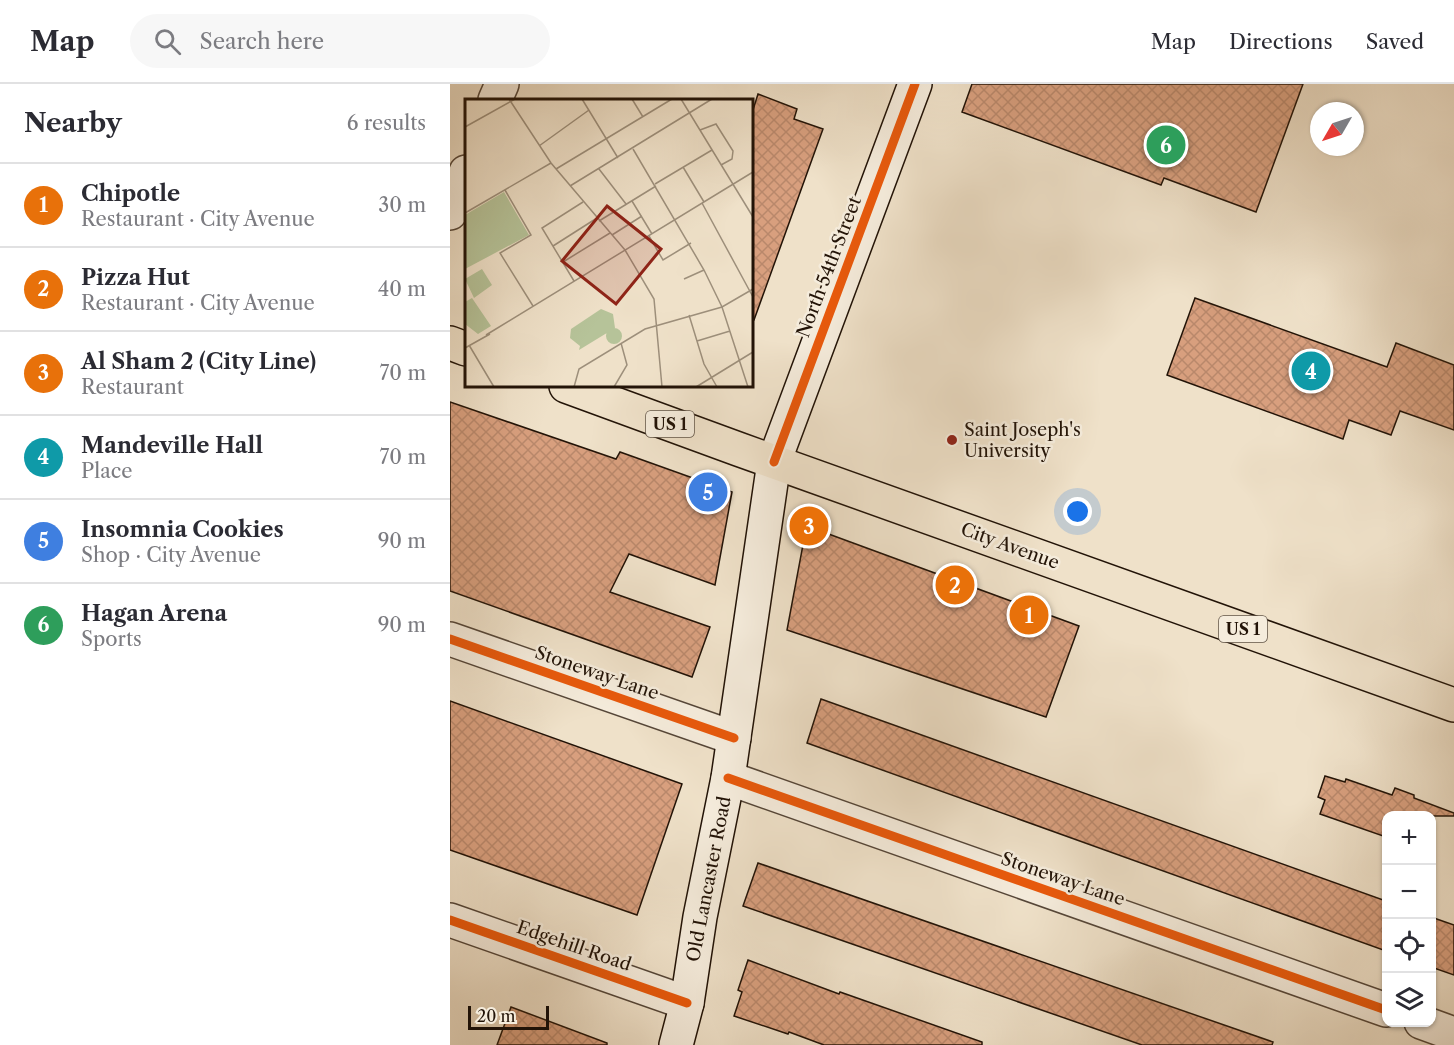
<!DOCTYPE html>
<html lang="en">
<head>
<meta charset="utf-8">
<style>
  body { margin:0; font-family:"Libre Caslon Text",serif; background:#f7f7f7; color:#2b2b33 }
  .controls { position:absolute; right:18px; bottom:18px; display:grid; overflow:hidden; border-radius:12px; box-shadow:0 2px 4px #0004 }
  .controls button { width:54px; height:54px; display:grid; place-items:center; padding:0; border:0; border-bottom:2px solid #e1e1e2; background:#fff; color:#2b2b33; font:30px sans-serif }
  .compass { position:absolute; left:860px; top:18px; width:54px; height:54px; border-radius:50%; background:#fff; box-shadow:0 2px 4px #0004; rotate:231deg }
  .scale { position:absolute; left:18px; bottom:15px; width:81px; box-sizing:border-box; padding-left:6px; border:3px solid #221307; border-top:0; font-size:16px; line-height:21px; white-space:nowrap; color:#221307; -webkit-text-stroke:4px #f5ecdc; paint-order:stroke }
  .you { position:absolute; left:628px; top:428px; width:21px; height:21px; margin:-15px; border:4px solid #fff; border-radius:50%; background:#1a73e8; box-shadow:0 0 0 9px #1a73e833 }
  .badge { display:grid; place-items:center; width:39px; height:39px; border-radius:50%; background:#b45309; color:#fff; font-size:20px; font-weight:700 }
  .pin { position:absolute; translate:-50% -50%; border:3px solid #fff; box-shadow:0 2px 6px #0006 }
  .list { margin:0; padding:0; list-style:none }
  h2 { display:flex; justify-content:space-between; align-items:center; height:78px; margin:0; padding:0 24px; font-size:26px }
  h2 small { font-size:20px; font-weight:400; color:#7c7c81 }
  .list li { display:grid; grid-template-columns:39px 1fr auto; gap:18px; align-items:center; box-sizing:border-box; height:84px; padding:0 24px; border-top:2px solid #e1e1e2 }
  .list b { display:block; font-size:22px; white-space:nowrap }
  .list p { margin:0; font-size:20px; white-space:nowrap; color:#7c7c81 }
  .list em { font-size:20px; font-style:normal; color:#7c7c81 }
  .icon { flex:none; width:33px; height:33px; fill:none; stroke:currentColor; stroke-width:2; stroke-linecap:round; stroke-linejoin:round }
  .map { position:relative; flex:none; width:1004px; height:961px; overflow:hidden }
  header { display:flex; align-items:center; gap:36px; box-sizing:border-box; height:84px; padding:0 30px; background:#fff; border-bottom:2px solid #e1e1e2 }
  header strong { font-size:28px }
  nav { display:flex; gap:33px; margin-inline-start:auto; font-size:21px }
  .search { width:420px; height:54px; background:#f7f7f7; display:flex; align-items:center; gap:15px; box-sizing:border-box; padding:0 21px; border-radius:33px; color:#7c7c81; font-size:22px }
  main { display:flex }
  aside { flex:1; background:#fff }
  .map>svg:first-child { display:block }
</style>
</head>
<body>
<header>
<strong>Map</strong>
<div class="search"><svg class="icon" aria-label="search" viewBox="0 0 24 24"><circle cx="10" cy="10" r="6"/><path d="M15 15l6 6"/></svg>Search here</div>
<nav><a>Map</a><a>Directions</a><a>Saved</a></nav>
</header>
<main>
<aside>
<h2>Nearby<small>6 results</small></h2>
<ul class="list">
<li><span class="badge" style="background:#e8710a">1</span><div><b>Chipotle</b><p>Restaurant · City Avenue</p></div><em>30 m</em></li>
<li><span class="badge" style="background:#e8710a">2</span><div><b>Pizza Hut</b><p>Restaurant · City Avenue</p></div><em>40 m</em></li>
<li><span class="badge" style="background:#e8710a">3</span><div><b>Al Sham 2 (City Line)</b><p>Restaurant</p></div><em>70 m</em></li>
<li><span class="badge" style="background:#0f9aa8">4</span><div><b>Mandeville Hall</b><p>Place</p></div><em>70 m</em></li>
<li><span class="badge" style="background:#3f7fe0">5</span><div><b>Insomnia Cookies</b><p>Shop · City Avenue</p></div><em>90 m</em></li>
<li><span class="badge" style="background:#2e9e5b">6</span><div><b>Hagan Arena</b><p>Sports</p></div><em>90 m</em></li>
</ul>
</aside>
<div class="map">
<svg width="1004" height="961" viewBox="0 0 1004 961">
  <defs>
    <pattern id="building-cross-hatch" width="8" height="8" patternUnits="userSpaceOnUse" patternTransform="scale(1.5)"><rect width="8" height="8" fill="#d89f7e"/><path d="M0 0l8 8M0 8l8-8" fill="none" stroke="#b9886b"/></pattern>
  </defs>
  <rect width="100%" height="100%" fill="#efe1c9"/>
  <filter id="stains"><feTurbulence type="fractalNoise" baseFrequency=".00333" numOctaves="4"/><feColorMatrix values="0 0 0 0 .2 0 0 0 0 .09 0 0 0 0 .02 0 0 0 .5 -.17"/></filter>
  <radialGradient id="worn" r=".72"><stop offset=".6" stop-color="#630" stop-opacity="0"/><stop offset="1" stop-color="#630" stop-opacity=".3"/></radialGradient>
  <path fill="url(#building-cross-hatch)" stroke="#221307" stroke-width="1.5" d="M522,0H853L806,128L714,94L711,101L512,28Z
    M308,10L347,25L344,35L373,45L304,236H302V29Z
    M745,214L937,283L946,259L1004,281V346L950,327L941,351L899,336L893,355L717,291Z
    M0,318L166,375L170,368L282,408L265,501L179,470L160,508L260,543L242,593L0,507Z
    M365,445L629,542L596,633L337,546L355,450Z
    M371,615L936,817V867L357,659Z
    M0,617L232,700L187,831L0,766Z
    M875,692L895,698L896,695L942,711L945,704L964,711V714L1004,729V732H936V753L870,730L875,716L868,713Z
    M308,779L823,958L822,961H692L293,822Z
    M981,833L1004,841V891L981,883Z
    M298,876L389,910L390,908L532,958V961H374L339,948L338,950L284,932L292,908L288,906Z
    M61,923L157,959V961H47Z"/>
  <g fill="none" stroke-linecap="round" stroke-linejoin="round">
    <defs>
      <path id="street" d="M45,16L52,0
        M0,129L16,88
        M0,555L284,654
        M278,694L936,926
        M0,836L237,919
        M971,938L1004,950"/>
      <path id="secondary" d="M226,961L237,919L250,833L278,694L324,378L465,0"/>
      <path id="highway" d="M0,259L16,265
        M116,302L288,365L1004,621"/>
    </defs>
    <use href="#street" stroke="#554638" stroke-width="36"/>
    <use href="#secondary" stroke="#221307" stroke-width="36"/>
    <use href="#highway" stroke="#221307" stroke-width="36"/>
    <use href="#street" stroke="#f5ecdc" stroke-width="33"/>
    <use href="#secondary" stroke="#f5ecdc" stroke-width="33"/>
    <use href="#highway" stroke="#efe1c9" stroke-width="33"/>
    <defs>
      <path id="cycleway" d="M324,378L465,0
        M0,555L284,654
        M278,694L936,926
        M0,836L237,919"/>
    </defs>
    <use href="#cycleway" stroke="#f5ecdc" stroke-width="13"/>
    <use href="#cycleway" stroke="#e8590c" stroke-width="9"/>
  </g>
  <circle fill="#8f2418" stroke="#f5ecdc" stroke-width="2" cx="502" cy="356" r="6"/>
  <g text-anchor="middle" stroke-width="5" stroke-linejoin="round" paint-order="stroke">
    <g fill="#f5ecdc" stroke="#615447" stroke-width="1.5">
      <rect x="196" y="327" width="48" height="26" rx="4.5"/>
      <rect x="769" y="532" width="48" height="26" rx="4.5"/>
    </g>
    <g font-size="16" font-weight="bold" fill="#221307">
      <text x="220" y="346">US 1</text>
      <text x="793" y="551">US 1</text>
    </g>
    <g font-size="18" fill="#221307" stroke="#f5ecdc">
      <text transform="translate(379 183) rotate(-69)" y="6">North 54th Street</text>
      <text transform="translate(560 462) rotate(20)" y="6">City Avenue</text>
      <text transform="translate(147 589) rotate(19)" y="6">Stoneway Lane</text>
      <text transform="translate(259 795) rotate(-79)" y="6">Old Lancaster Road</text>
      <text transform="translate(613 795) rotate(19)" y="6">Stoneway Lane</text>
      <text transform="translate(124 862) rotate(19)" y="6">Edgehill Road</text>
    </g>
    <g font-size="18" fill="#221307" stroke="#f5ecdc" text-anchor="start">
      <text x="514" y="352">Saint Joseph's<tspan x="514" dy="21">University</tspan></text>
    </g>
  </g>
  <g transform="translate(15 15)">
    <rect width="288" height="288" fill="#efe1c9"/>
    <path d="M17,170L27,186L9,199L0,180ZM7,199L26,227L13,235L0,225V203Z" fill="#b6c399"/>
    <path d="M39,93L64,136L0,170V116ZM136,210L148,215L150,229L114,251L115,247L105,239L106,230ZM141 237a8 8 0 1 1 16 0a8 8 0 1 1-16 0Z" fill="#b6c399"/>
    <path fill="none" stroke="#9d8f7b" stroke-width="1.5" d="M44,0L86,64L160,151M117,0L153,59M167,0L178,18M216,0L288,118M0,28L50,0M235,31L251,25L268,52L267,60L256,66M74,47L124,11M168,50L239,171L257,208L283,288M218,68L239,103M91,70L207,0M134,70L161,105M190,85L247,51M105,87L247,0M40,91L66,136L35,154L68,207M167,102L187,135M237,104L288,198M0,114L86,64M134,122L191,87M147,136L177,117M184,137L198,161L226,144M88,147L132,119M160,151L189,200L197,288M98,163L145,134M219,180L239,171M109,182L77,129L118,103M224,216L239,265L252,288M21,236L288,73M232,242L265,232M4,246L29,288M0,249L25,235M109,288L114,270L180,230L257,208L288,190M149,288L162,266L156,244M231,288L288,253"/>
    <path fill="#8f2418" fill-opacity="0.15" stroke="#8f2418" stroke-width="3" d="M142,107L196,150L151,205L97,162Z"/>
    <rect width="288" height="288" fill="none" stroke="#221307" stroke-width="3"/>
  </g>
  <rect width="100%" height="100%" filter="url(#stains)"/>
  <rect width="100%" height="100%" fill="url(#worn)"/>
</svg>
<div class="controls">
<button>+</button>
<button>−</button>
<button><svg class="icon" aria-label="locate" viewBox="0 0 24 24"><circle cx="12" cy="12" r="6"/><path d="M12 2v4M12 18v4M2 12h4M18 12h4"/></svg></button>
<button><svg class="icon" aria-label="layers" viewBox="0 0 24 24"><path d="M12 4l9 5-9 5-9-5zM3 14l9 5 9-5"/></svg></button>
</div>
<svg class="compass" viewBox="-18 -18 36 36"><path d="M0-13l5 13h-10z" fill="#e53935"/><path d="M0 13l5-13h-10z" fill="#7c7c81"/></svg>
<div class="scale">20 m</div>
<div class="you"></div>
<div class="pin badge" style="left:579px;top:531px;background:#e8710a">1</div>
<div class="pin badge" style="left:505px;top:501px;background:#e8710a">2</div>
<div class="pin badge" style="left:359px;top:442px;background:#e8710a">3</div>
<div class="pin badge" style="left:861px;top:287px;background:#0f9aa8">4</div>
<div class="pin badge" style="left:258px;top:408px;background:#3f7fe0">5</div>
<div class="pin badge" style="left:716px;top:61px;background:#2e9e5b">6</div>
</div>
</main>
</body>
</html>
